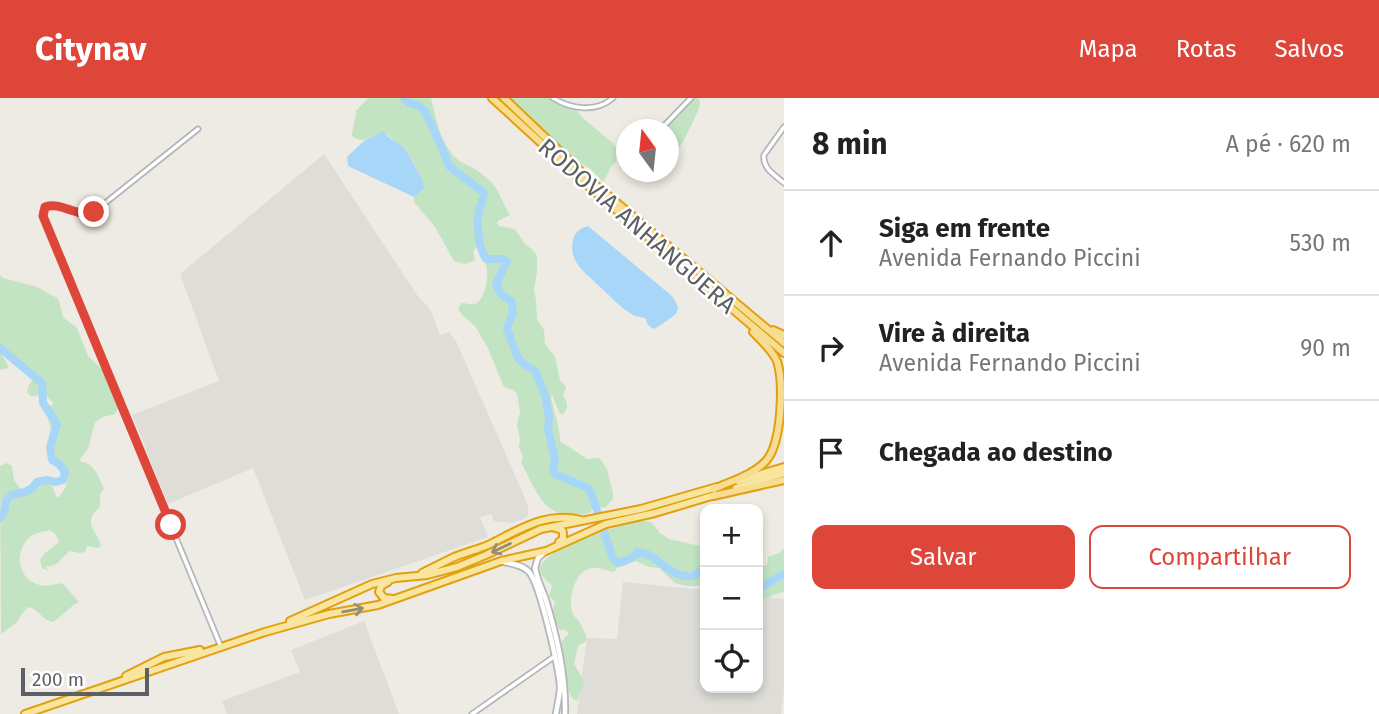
<!DOCTYPE html>
<html lang="pt">
<head>
<meta charset="utf-8">
<style>
  body { margin:0; font-family:"Fira Sans",sans-serif; background:#f6f6f6; color:#222 }
  .controls { position:absolute; right:21px; bottom:21px; display:grid; overflow:hidden; border-radius:14px; box-shadow:0 4px 10px #0003 }
  .controls button { width:63px; height:63px; display:grid; place-items:center; padding:0; border:0; border-bottom:2px solid #e0e0e0; background:#fff; color:#222; font:35px sans-serif }
  .compass { position:absolute; left:616px; top:21px; width:63px; height:63px; border-radius:50%; background:#fff; box-shadow:0 4px 10px #0003; rotate:345deg }
  .scale { position:absolute; left:21px; bottom:18px; width:128px; box-sizing:border-box; padding-left:7px; border:4px solid #5c5f64; border-top:0; font-size:19px; line-height:24px; white-space:nowrap; color:#5c5f64; -webkit-text-stroke:5px #fff; paint-order:stroke }
  .stop { position:absolute; width:21px; height:21px; margin:-16px; border:5px solid #de463a; border-radius:50%; background:#fff }
  .stop.end { background:#de463a; border-color:#fff; box-shadow:0 2px 7px #0008 }
  .list { margin:0; padding:0; list-style:none }
  h2 { display:flex; justify-content:space-between; align-items:center; height:91px; margin:0; padding:0 28px; font-size:30px }
  h2 small { font-size:23px; font-weight:400; color:#767676 }
  .list li { display:grid; grid-template-columns:46px 1fr auto; gap:21px; align-items:center; box-sizing:border-box; height:105px; padding:0 28px; border-top:2px solid #e0e0e0 }
  .list b { display:block; font-size:26px; white-space:nowrap }
  .list p { margin:0; font-size:23px; white-space:nowrap; color:#767676 }
  .list em { font-size:23px; font-style:normal; color:#767676 }
  .actions { display:flex; gap:14px; padding:21px 28px }
  .actions a { flex:1; padding:16px 0; border:2px solid #de463a; border-radius:14px; text-align:center; font-size:24px; color:#de463a }
  .actions .main { background:#de463a; color:#fff }
  .icon { flex:none; width:38px; height:38px; fill:none; stroke:currentColor; stroke-width:2; stroke-linecap:round; stroke-linejoin:round }
  .map { position:relative; flex:none; width:784px; height:616px; overflow:hidden }
  header { display:flex; align-items:center; gap:42px; box-sizing:border-box; height:98px; padding:0 35px; background:#de463a; color:#fff }
  header strong { font-size:33px }
  nav { display:flex; gap:38px; margin-inline-start:auto; font-size:24px }
  main { display:flex }
  aside { flex:1; background:#fff }
  .map>svg:first-child { display:block }
</style>
</head>
<body>
<header>
<strong>Citynav</strong>
<nav><a>Mapa</a><a>Rotas</a><a>Salvos</a></nav>
</header>
<main>
<div class="map">
<svg width="784" height="616" viewBox="0 0 784 616">
  <rect width="100%" height="100%" fill="#eeebe4"/>
  <path fill="#dfddd8" d="M324,56L417,197L430,211L440,237L449,234L456,243L528,407V417L522,422L511,425L494,423L491,416L480,419L488,439L305,502L253,370L168,406L132,317L219,283L180,176Z
    M623,484L705,492V590H758V498L784,501V591L781,616H577L587,540L617,541Z
    M364,523L399,616H227L222,603L300,574L291,552Z"/>
  <path fill="#c2e4c2" d="M368,0H431C436,22 442,55 465,66C474,70 484,76 491,84C500,93 503,107 510,117L498,123L497,125L499,128L515,131L525,146L533,152L537,158V174L534,191L536,202L537,221L544,232L545,246L555,259L560,282L566,289L563,298C568,304 569,310 563,316H560L552,297L551,298C553,312 560,329 560,343L587,361L598,360L601,362L607,371L613,395V401L605,410L600,409L594,402V408L590,415C546,426 538,397 521,364L523,359L519,349L520,342L517,327L520,314L517,296L513,292L506,290L503,287L488,250L475,228L463,218L458,211L461,205C466,205 474,208 478,204C480,203 483,196 484,194C490,178 488,161 476,149L473,154L475,160L474,163L465,166L454,163L435,129L414,104V99L424,91C422,81 413,62 407,55C401,47 392,42 386,35C370,34 367,49 352,38C352,29 356,22 356,13Z
    M506,0H553L574,9L583,20L613,45L617,51L616,64L611,69L604,83H602C596,76 587,66 577,65Z
    M689,0H699C699,2 700,4 700,6C700,13 675,60 669,66L668,32H659Z
    M0,177L3,180L37,189L57,200L60,206L63,219L77,230L88,258L103,272L118,310L115,316L103,319L95,324L88,351L80,361L81,364C95,365 99,380 104,391L100,396V409C81,425 97,432 101,448L98,450L87,448L85,454L79,455L70,453C61,459 58,470 46,468L48,473L42,470L40,462L44,456L59,444L56,437L50,432C44,434 35,434 30,439C13,454 18,482 40,487C47,489 55,486 62,485L79,504C69,509 62,519 52,524C42,522 38,510 28,509L24,513L16,525L1,536L0,368L7,365L12,368L14,382L22,393L27,391L38,379L52,388L57,400C66,393 68,384 66,374L49,358L47,352L48,343L51,331L45,310L52,307L53,304L44,296C38,296 31,302 27,294L29,287L35,279L33,272L16,264L1,253C1,259 8,263 8,270L0,272Z
    M643,423L651,424L660,435L669,441L705,449V484L699,488H686L675,485L659,470L649,469L634,462L621,465L614,474C607,473 599,469 592,470C575,472 567,502 573,516C575,519 579,523 580,525C583,530 585,535 587,540L585,544L578,548L574,566C586,587 586,580 577,603L573,601L569,594L561,553L562,543L569,535L565,532H560C553,522 551,515 555,504L549,498L552,488C548,483 539,478 540,471C542,450 624,425 643,423Z
    M784,451V494L776,496L761,502L758,501V469L767,467L768,459L779,455Z"/>
  <path fill="#a8d6f9" d="M383,33L392,42L399,45L408,56L422,81L424,91L414,99L348,68L347,59L364,43Z
    M588,128L672,198C680,211 681,213 668,222C662,226 659,229 653,231L648,227L645,220L635,218L628,214C617,206 609,197 599,188C586,175 568,164 573,143C574,135 580,130 588,128Z"/>
  <g fill="none" stroke-linecap="round" stroke-linejoin="round">
    <path stroke="#a8d6f9" stroke-width="8" d="M404,0L409,5L418,7L425,13L446,59L449,68L484,95C483,102 481,106 479,113C476,125 479,151 486,161H502L507,164L500,177L496,187L501,196L512,204L513,214L507,231L518,260L525,267L535,273L545,297L549,319L548,331L555,361L553,369L555,376L588,390L593,400L613,461L619,465L632,460L637,454C641,455 645,456 649,457C662,464 674,480 691,478C696,478 701,472 705,469
      M0,250L42,285L43,305L57,326L50,349L52,362L59,366L65,374L63,382L56,384L47,382L37,384L32,390L25,394L11,397L6,403L4,415L0,420
      M758,491L784,476"/>
    <defs>
      <path id="minor" d="M553,0C571,11 596,15 613,0
        M784,29L764,57C762,70 775,77 784,85
        M198,31L94,114L85,116L53,107H48L43,113V118L221,549
        M660,32L691,0
        M624,68L626,65
        M472,616L555,558"/>
      <path id="tertiary" d="M546,453L538,460L535,470C537,481 542,491 546,502C557,539 566,577 565,616
        M504,464C512,466 523,467 529,474C540,486 559,571 560,589C560,598 557,607 556,616"/>
      <path id="trunk" d="M738,383L784,369
        M736,390L784,375
        M552,429L562,432L563,435V441L559,444
        M422,475C432,470 442,465 452,460C463,455 476,452 488,447C519,432 545,413 581,422
        M388,484L381,488L379,494L384,500L393,501
        M290,523L372,486L396,480L427,477L457,469L486,457L541,431L641,411L717,389
        M126,578L164,559L200,552
        M25,616L265,534L329,516L378,507L501,463L546,453L606,426L655,415L715,397"/>
      <path id="motorway" d="M492,0L587,87L784,255
        M504,0L591,83L784,245
        M773,232L784,237
        M714,391C731,383 753,377 766,363C782,345 784,285 777,263C772,252 762,243 753,234
        M713,398L784,382"/>
    </defs>
    <use href="#minor" stroke="#b4b6ba" stroke-width="7"/>
    <use href="#tertiary" stroke="#b4b6ba" stroke-width="8"/>
    <use href="#trunk" stroke="#e3a00e" stroke-width="10"/>
    <use href="#motorway" stroke="#e3a00e" stroke-width="10"/>
    <use href="#minor" stroke="#fff" stroke-width="3.5"/>
    <use href="#tertiary" stroke="#fff" stroke-width="4.5"/>
    <use href="#trunk" stroke="#f8e5a0" stroke-width="6"/>
    <use href="#motorway" stroke="#f6dd93" stroke-width="6"/>
  </g>
  <defs><path id="oneway-shaft" d="M-6 0H5M1.5-3L5.5 0L1.5 3" fill="none" stroke-width="1.6" stroke-linecap="round" stroke-linejoin="round" transform="scale(1.75)"/></defs>
  <g stroke="#938e79">
    <use href="#oneway-shaft" transform="translate(501 450) rotate(154)"/>
    <use href="#oneway-shaft" transform="translate(353 512) rotate(-10)"/>
  </g>
  <g fill="none" stroke-linecap="round" stroke-linejoin="round">
    <path stroke="#de463a" stroke-width="9" d="M94,114C77,120 61,103 45,109L43,118L171,427"/>
  </g>
  <g text-anchor="middle" stroke-width="5" stroke-linejoin="round" paint-order="stroke">
    <g font-size="24" fill="#5c5f64" stroke="#fff">
      <text transform="translate(637 128) rotate(41)" y="8">RODOVIA ANHANGUERA</text>
    </g>
  </g>
</svg>
<div class="controls">
<button>+</button>
<button>−</button>
<button><svg class="icon" aria-label="locate" viewBox="0 0 24 24"><circle cx="12" cy="12" r="6"/><path d="M12 2v4M12 18v4M2 12h4M18 12h4"/></svg></button>
</div>
<svg class="compass" viewBox="-18 -18 36 36"><path d="M0-13l5 13h-10z" fill="#e53935"/><path d="M0 13l5-13h-10z" fill="#767676"/></svg>
<div class="scale">200 m</div>
<div class="stop" style="left:171px;top:427px"></div>
<div class="stop end" style="left:94px;top:114px"></div>
</div>
<aside>
<h2>8 min<small>A pé · 620 m</small></h2>
<ul class="list">
<li><svg class="icon" aria-label="ahead" viewBox="0 0 24 24"><path d="M12 20V5M6 11l6-6 6 6"/></svg><div><b>Siga em frente</b><p>Avenida Fernando Piccini</p></div><em>530 m</em></li>
<li><svg class="icon" aria-label="right" viewBox="0 0 24 24"><path d="M7 20v-9h11M14 6l5 5-5 5"/></svg><div><b>Vire à direita</b><p>Avenida Fernando Piccini</p></div><em>90 m</em></li>
<li><svg class="icon" aria-label="arrive" viewBox="0 0 24 24"><path d="M6 21V4h12l-3 4 3 4H6"/></svg><div><b>Chegada ao destino</b></div></li>
</ul>
<div class="actions"><a class="main">Salvar</a><a>Compartilhar</a></div>
</aside>
</main>
</body>
</html>
